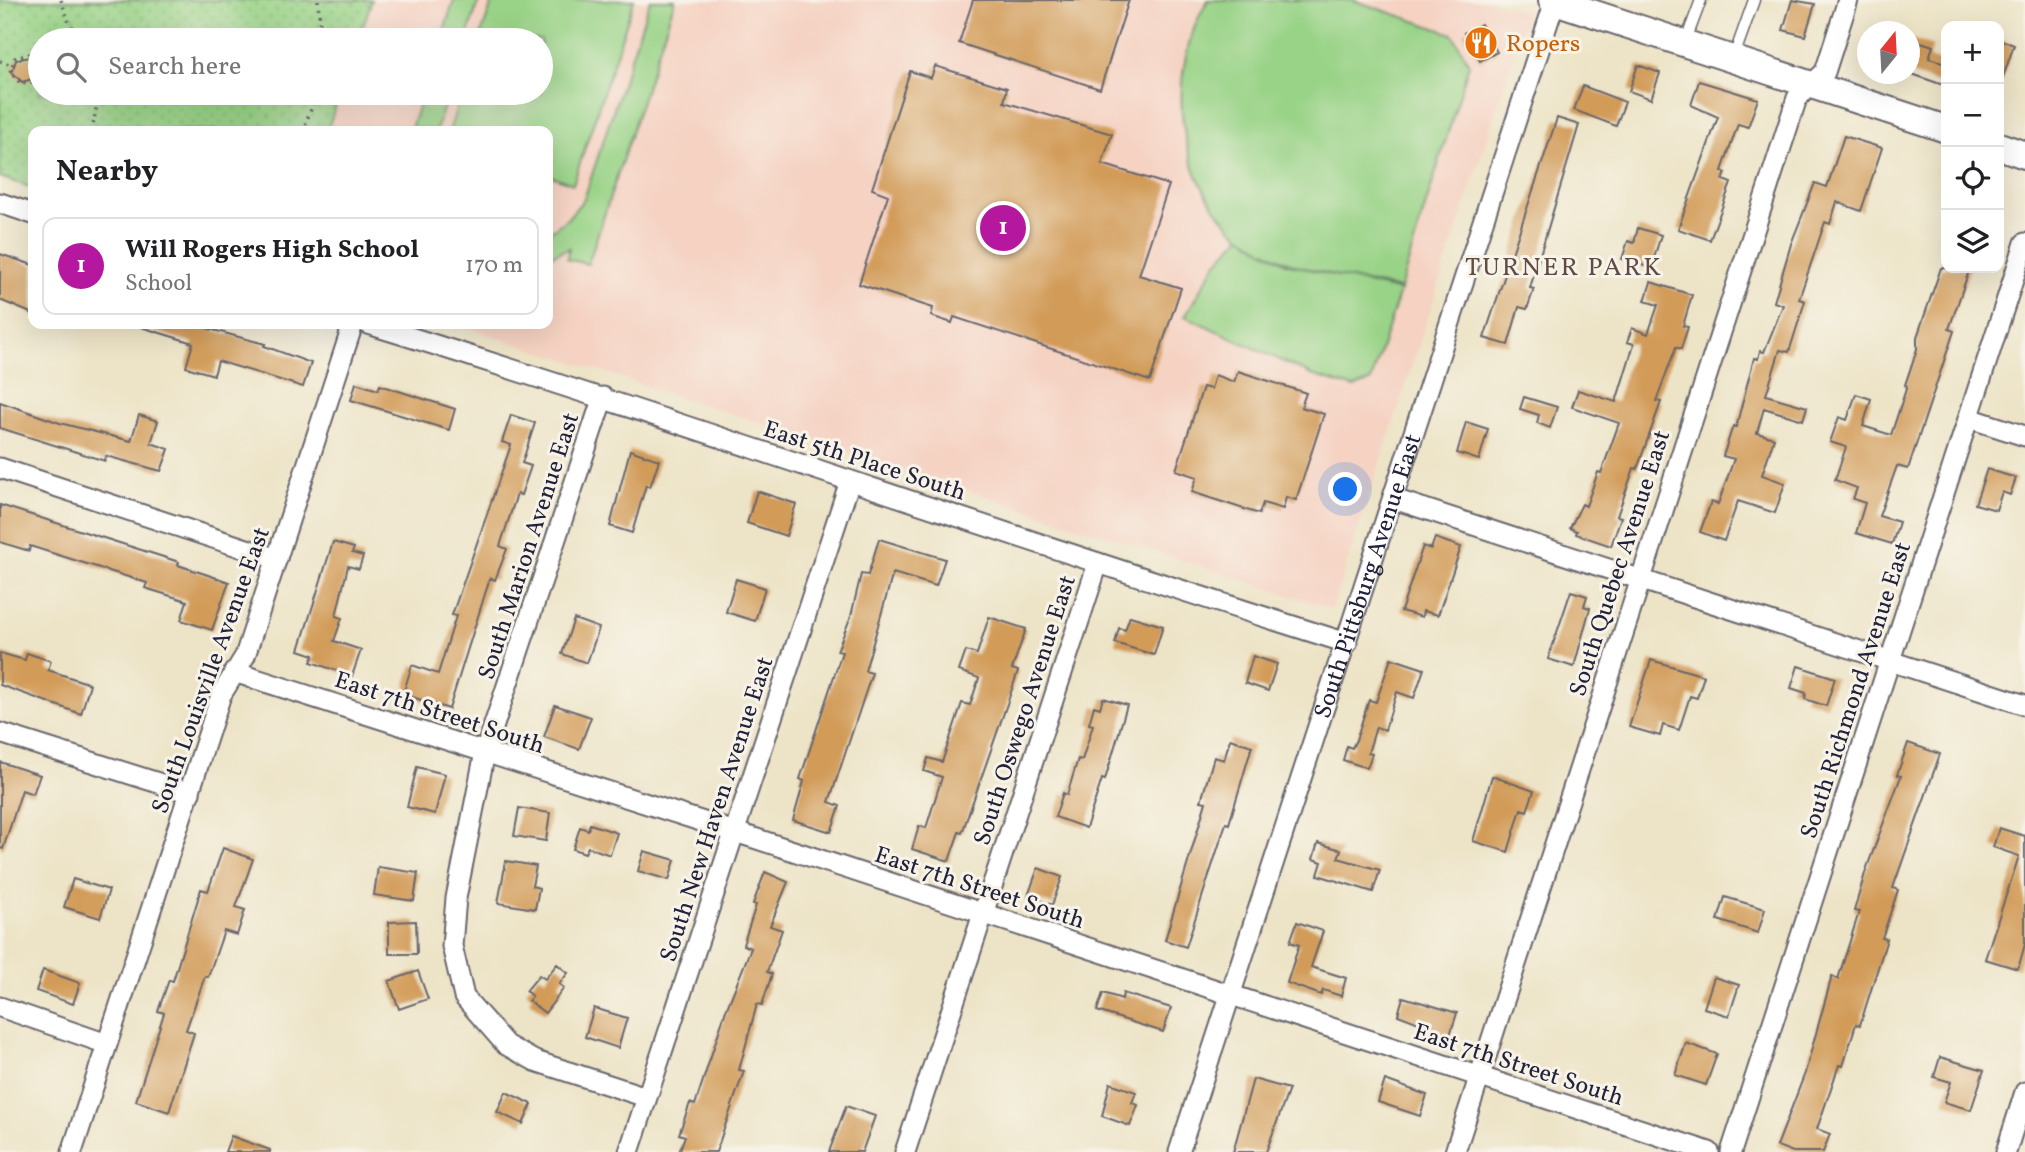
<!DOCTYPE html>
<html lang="en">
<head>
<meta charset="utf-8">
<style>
  body { margin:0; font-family:Vollkorn,serif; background:#f2f2f2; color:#202124 }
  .controls { position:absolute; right:21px; top:21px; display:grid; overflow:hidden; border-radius:14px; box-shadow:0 7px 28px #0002 }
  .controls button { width:63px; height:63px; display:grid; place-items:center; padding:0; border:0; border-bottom:2px solid #e0e0e0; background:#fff; color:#202124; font:35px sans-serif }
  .compass { position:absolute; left:1857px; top:21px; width:63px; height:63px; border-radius:50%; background:#fff; box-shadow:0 7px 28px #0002; rotate:18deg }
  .you { position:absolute; left:1346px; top:490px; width:24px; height:24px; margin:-18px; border:5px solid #fff; border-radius:50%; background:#1a73e8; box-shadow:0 0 0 10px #1a73e833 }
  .badge { display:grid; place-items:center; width:46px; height:46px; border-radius:50%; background:#b5179e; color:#fff; font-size:23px; font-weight:700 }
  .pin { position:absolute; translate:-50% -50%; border:4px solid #fff; box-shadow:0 2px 7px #0006 }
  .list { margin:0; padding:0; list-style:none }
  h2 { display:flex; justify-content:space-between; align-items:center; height:91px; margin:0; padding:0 28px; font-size:30px }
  h2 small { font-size:23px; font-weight:400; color:#757577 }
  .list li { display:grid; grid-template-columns:46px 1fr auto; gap:21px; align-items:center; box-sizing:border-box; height:98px; margin:0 14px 14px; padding:0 14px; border:2px solid #e0e0e0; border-radius:14px }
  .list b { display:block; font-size:26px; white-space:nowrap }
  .list p { margin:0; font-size:23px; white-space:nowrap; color:#757577 }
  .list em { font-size:23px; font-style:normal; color:#757577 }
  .icon { flex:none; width:38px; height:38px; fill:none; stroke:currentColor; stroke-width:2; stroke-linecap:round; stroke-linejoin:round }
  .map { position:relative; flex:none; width:2025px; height:1152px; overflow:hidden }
  .search { position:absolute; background:#fff; box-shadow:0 7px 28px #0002; left:28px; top:28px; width:525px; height:77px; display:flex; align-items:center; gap:18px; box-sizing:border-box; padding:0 24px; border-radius:38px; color:#757577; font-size:26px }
  .panel { position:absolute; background:#fff; box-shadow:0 7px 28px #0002; left:28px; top:126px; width:525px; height:203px; border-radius:14px }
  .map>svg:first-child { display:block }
</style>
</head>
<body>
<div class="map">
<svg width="2025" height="1152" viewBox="0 0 2025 1152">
  <defs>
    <pattern id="park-dots" width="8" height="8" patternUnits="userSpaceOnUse" patternTransform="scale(1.75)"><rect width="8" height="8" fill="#99d387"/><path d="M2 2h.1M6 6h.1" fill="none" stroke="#84b575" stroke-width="1.8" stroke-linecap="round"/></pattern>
  </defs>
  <rect width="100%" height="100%" fill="#f7f3e8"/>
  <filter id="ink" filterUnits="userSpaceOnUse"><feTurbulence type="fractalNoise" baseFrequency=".0143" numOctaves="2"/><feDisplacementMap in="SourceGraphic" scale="14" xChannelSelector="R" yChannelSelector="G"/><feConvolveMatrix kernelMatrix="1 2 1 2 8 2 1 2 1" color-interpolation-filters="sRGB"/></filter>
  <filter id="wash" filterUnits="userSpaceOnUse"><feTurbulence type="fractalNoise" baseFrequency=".00686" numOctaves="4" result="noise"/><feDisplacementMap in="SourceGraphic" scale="28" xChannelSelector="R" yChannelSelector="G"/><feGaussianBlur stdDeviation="1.57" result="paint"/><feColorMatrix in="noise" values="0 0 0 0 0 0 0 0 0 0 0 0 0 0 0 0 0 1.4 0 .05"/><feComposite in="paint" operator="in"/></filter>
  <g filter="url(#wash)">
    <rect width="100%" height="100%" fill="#ede4c7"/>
    <path fill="#f5d2c2" d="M372,0H1489L1528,13L1332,609L456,324H548V131H327L340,93H541V40H358Z"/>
    <path fill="url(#park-dots)" stroke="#5e7a61" stroke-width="2" d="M0,0H372L358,40H40V93H340L327,131H33V188L0,177Z"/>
    <path fill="#99d387" stroke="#5e7a61" stroke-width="2" d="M454,0H479L466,40H441Z
      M493,0H634L573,184L548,175V131H449L462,93H541V40H479Z
      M650,0H675L588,264L567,259L569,248L548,257V233L567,219L584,199Z
      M1208,0H1353L1453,34L1469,64L1400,289C1367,281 1311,274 1281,259C1265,251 1245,241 1232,228C1174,170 1166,69 1208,0Z
      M423,93H448L436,131H410Z
      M1241,236L1285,263L1400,291L1371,381L1354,388L1312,375L1185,316L1216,263Z"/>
    <g id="blocks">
      <path fill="#d29b58" d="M973,0H1129L1100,89L959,43Z
        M1792,0L1815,4L1805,36L1783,30Z
        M1481,24L1497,52L1480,61L1464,33Z
        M1909,38L1933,46L1929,58L1946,63V86L1909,73Z
        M1999,39L2014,45L2001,83H1999Z
        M29,57L37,67L33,79L22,82L12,72L16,60Z
        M1638,65L1660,73L1651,99L1629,91Z
        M935,66L1007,88L1004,102L1112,134L1102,164L1169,185L1139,275L1181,288L1150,381L954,317L952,323L931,316L933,308L859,284L888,195L872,189L910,71L931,78Z
        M1699,81L1758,99L1748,127L1738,124L1722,171L1726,173L1723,180L1731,183L1710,240L1678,229L1718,117L1691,105Z
        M1583,86L1625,102L1616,126L1574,110Z
        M1557,118L1579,125L1530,288L1534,289L1527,309L1519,307L1508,345L1484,338Z
        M1844,136L1882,148L1861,211L1837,202L1830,224L1825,222L1799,299L1805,301L1789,352L1780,350L1766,395L1807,407L1803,420L1764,408L1757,433L1774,438L1762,475L1785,483L1775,513L1738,501L1724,541L1700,532L1711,502L1718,504L1734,459L1723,456L1733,426L1736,427L1754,358L1758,359L1760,351L1764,352L1783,305L1774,302L1791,244L1815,183L1827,187Z
        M1638,228L1661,235L1651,268L1622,259L1628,241L1634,243Z
        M0,254L33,265V314L0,300Z
        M1941,268H1970L1949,329L1954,331L1908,469L1897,466L1879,516L1899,522L1892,544L1856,533L1865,503L1853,499L1857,488L1835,480L1846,447L1830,442L1839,417L1847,420L1856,394L1871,399L1863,426L1891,435L1907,386L1905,385L1917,349V337Z
        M1651,282L1692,295L1683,326L1688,327L1681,349L1676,347L1656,401L1661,402L1637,469L1634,468L1617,516L1621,517L1611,546L1576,534L1577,531L1570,528L1582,504L1586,506L1598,472L1601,473L1619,423L1572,407L1578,390L1616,402L1634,344L1627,342L1632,328L1648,334L1658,305L1645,301Z
        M142,324H191L265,344L264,346L311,363L303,387L218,361L214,375L186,367L193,343L141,327Z
        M1238,371L1306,393L1301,407L1324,414L1296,500L1286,497L1283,509L1263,503L1259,514L1192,492L1197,477L1176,470L1203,387L1211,389L1215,375L1234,382Z
        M356,383L378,390L380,385L455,409L449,430L351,400Z
        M1524,397L1557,407L1550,428L1537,423L1539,415L1520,409Z
        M0,402L60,423L131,441L139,415L158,421L151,443L169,449L161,471L106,456L105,461L0,428Z
        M511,415L535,423L522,463L531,466L521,495L517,494L500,546L507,549L495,580L490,578L449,709L403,694L412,665L438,674L456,616L452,615L511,445L502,442Z
        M1466,422L1488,429L1479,460L1457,453Z
        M630,450L659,460L650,487L646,485L632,533L610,526Z
        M1987,469L2016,478L2010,495L2002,492L1996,510L1975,504Z
        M757,491L796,504L786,536L747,523Z
        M0,505L179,562L178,565L229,582L212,630L181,620L187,601L145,588L147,583L30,546L29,551L0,542Z
        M1435,538L1461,547L1438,615L1423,611L1422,617L1401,611L1423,546L1431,549Z
        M879,539L945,559L936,586L893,573L865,671L872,673L829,802L840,806L831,832L793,820L804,781L800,779L842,652L837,651L851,616L861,574L868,575Z
        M333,542L354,548L352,553L363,556L359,569L348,566L336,616L342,618L334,641L361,650L352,676L311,662L314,655L299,650Z
        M736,579L765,588L755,621L726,612Z
        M1571,591L1587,596L1584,606L1590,608L1574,667L1548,659Z
        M1130,616L1163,626L1154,655L1115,643L1119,628L1125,630Z
        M989,617L1026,629L1012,669L1018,671L1007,704L962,833L959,832L949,861L912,849L919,826L926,828L942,777L924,771L928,758L942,762L962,703L970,705L979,678L959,671L966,651L977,654Z
        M574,619L599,628L587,663L562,654Z
        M0,653L25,660L27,653L51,661L48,670L90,684L81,714L0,685Z
        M1253,656L1277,664L1268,691L1245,683Z
        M1391,658L1424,669L1414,698L1397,692L1385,730L1376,727L1368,753L1372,754L1367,768L1343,760L1347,746L1352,748L1356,740L1369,700L1376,702Z
        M1651,660L1704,676L1697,698L1690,696L1679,730L1663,725L1660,736L1629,727Z
        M1798,666L1835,678L1826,706L1805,699L1806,693L1791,688Z
        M1103,698L1127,705L1105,780L1102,779L1086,828L1055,817L1063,793L1067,795L1078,759L1082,760L1093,725L1089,724L1094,706L1100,708Z
        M555,705L591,717L579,749L544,737Z
        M1230,739L1252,746L1229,824L1226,823L1186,947L1165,940L1206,802L1201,801L1214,757L1224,760Z
        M1908,743L1940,754L1893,888L1898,890L1882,938L1887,939L1860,1025L1856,1024L1843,1066L1839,1065L1817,1129L1830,1134L1823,1152H1793L1777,1146L1805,1073L1832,976L1838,979L1859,912L1854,911L1866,870L1901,776L1897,775Z
        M0,762L40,775L33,794L22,790L3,849L0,848Z
        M417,767L445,774L435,814L407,807Z
        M1492,776L1534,791L1527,811L1521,809L1508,852L1473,841Z
        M519,808L550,813L546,841L514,836Z
        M590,824L617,833L610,855L588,847L585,853L573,849L580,827L588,830Z
        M1999,828L2025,836V944L2018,969L1985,959L2019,856L1993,847Z
        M1318,843L1341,850L1338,858L1380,870L1373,892L1318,875L1322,862L1313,859Z
        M223,848L253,859L236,907L245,910L237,935L224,931L208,977L205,976L186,1030L194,1033L169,1112L136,1101L164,1013L158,1011L169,980L173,981L201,889L208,891Z
        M644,851L675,860L669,880L638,871Z
        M506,861L536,866L532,886L539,888L535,909L498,903Z
        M378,867L418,873L414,901L374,895Z
        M1038,868L1062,877L1052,905L1028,896Z
        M765,872L788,882L770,926L782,930L767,972L772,974L762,1005L757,1004L739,1070L744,1071L716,1152H679L685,1136L679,1134L690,1103L695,1105L725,1013L751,948L743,945L756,905L753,904Z
        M73,879L109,890L100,918L64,907Z
        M1725,897L1765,909L1758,933L1718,920Z
        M416,921L417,954H389V922Z
        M1297,922L1323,931L1311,967L1346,978L1341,996L1323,990L1321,995L1287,983L1299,945L1290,942Z
        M557,964L568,973L559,984L564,988L545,1013L529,1001L532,996L526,991L539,975L545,979Z
        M43,970L80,983L73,1004L36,991Z
        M418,971L428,999L399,1009L389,981Z
        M1714,977L1739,985L1729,1016L1704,1008Z
        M1103,993L1122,999L1123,993L1171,1008L1163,1032L1097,1011Z
        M1403,997L1457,1013L1450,1035L1398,1015Z
        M594,1008L627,1018L618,1048L585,1037Z
        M1686,1043L1717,1054L1706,1085L1675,1075Z
        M1940,1057L1984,1070L1971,1110L1944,1102L1951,1082L1934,1077Z
        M1253,1079L1289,1089L1266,1152H1233Z
        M1385,1080L1427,1095L1420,1116L1378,1102Z
        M1110,1083L1136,1092L1132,1103L1138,1105L1130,1126L1102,1116Z
        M506,1092L532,1104L523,1124L497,1112Z
        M846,1106L875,1116L862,1152H829Z
        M231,1136L270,1150V1152H225Z"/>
    </g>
  </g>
  <g filter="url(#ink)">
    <use href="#blocks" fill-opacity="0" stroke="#69666c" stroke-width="2"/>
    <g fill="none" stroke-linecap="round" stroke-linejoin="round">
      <defs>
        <path id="lane" d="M1685,43L1701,0
          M1733,59L1754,0"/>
        <g id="street">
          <path d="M0,203L33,214"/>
          <path d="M368,324C696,425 1019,541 1347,643"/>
          <path d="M603,397L485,752L456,898L452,946L464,997L506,1045L535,1061L646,1097"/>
          <path d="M1969,418L2025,436"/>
          <path d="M0,468L277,559"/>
          <path d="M1394,499L2025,705"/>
          <path d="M234,672L757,839L1709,1152"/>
          <path d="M0,733L190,793"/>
          <path d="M0,1007L107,1044"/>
          <path d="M72,1152L221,695L245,656L353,324"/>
          <path d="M629,1152L850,481"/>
          <path d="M905,1152L1098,563"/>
          <path id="s1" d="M1179,1152L1555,1"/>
          <path d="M1455,1152L1797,98L1825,72L1848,0"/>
          <path d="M1731,1152L2025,243"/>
          <path d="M2006,1152L2025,1092"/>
        </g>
        <path id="secondary" d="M1552,0L1946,129
          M1999,146L2025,155"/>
      </defs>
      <use href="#lane" stroke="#69666c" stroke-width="13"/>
      <use href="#street" stroke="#69666c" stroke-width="23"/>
      <use href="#secondary" stroke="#69666c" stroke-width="30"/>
      <path stroke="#69666c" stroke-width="3.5" stroke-dasharray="2 5" stroke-linecap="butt" d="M61,0L69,22L81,40
        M318,0L321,40
        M30,54L40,66L35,82L21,84L10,72L15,58Z
        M0,61L12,65
        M92,131L99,93
        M303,131L317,93"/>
      <use href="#lane" stroke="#fff" stroke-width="10"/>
      <use href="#street" stroke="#fff" stroke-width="19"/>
      <use href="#secondary" stroke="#fff" stroke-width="26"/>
    </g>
  </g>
  <defs>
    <symbol id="restaurant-disc" viewBox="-11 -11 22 22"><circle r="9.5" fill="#e8710a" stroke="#f7f3e8"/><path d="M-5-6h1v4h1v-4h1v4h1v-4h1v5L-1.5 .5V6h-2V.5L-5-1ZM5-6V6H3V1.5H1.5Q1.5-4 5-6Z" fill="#fff"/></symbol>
  </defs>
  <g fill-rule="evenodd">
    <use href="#restaurant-disc" x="1462" y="24" width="38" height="38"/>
  </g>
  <g text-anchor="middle" stroke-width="6" stroke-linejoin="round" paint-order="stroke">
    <g font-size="24" fill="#c56008" stroke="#f7f3e8" text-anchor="start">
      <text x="1506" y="51">Ropers</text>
    </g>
    <g font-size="24" fill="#22223b" stroke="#f7f3e8">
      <text transform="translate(865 460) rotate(18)" y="8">East 5th Place South</text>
      <text transform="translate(528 546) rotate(-72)" y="8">South Marion Avenue East</text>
      <text transform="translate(1619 563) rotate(-72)" y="8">South Quebec Avenue East</text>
      <text dy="8" stroke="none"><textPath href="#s1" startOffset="606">South Pittsburg Avenue East</textPath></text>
      <text transform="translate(210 670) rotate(-70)" y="8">South Louisville Avenue East</text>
      <text transform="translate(1855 690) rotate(-72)" y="8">South Richmond Avenue East</text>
      <text transform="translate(1024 710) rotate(-72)" y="8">South Oswego Avenue East</text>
      <text transform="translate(440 712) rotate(18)" y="8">East 7th Street South</text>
      <text transform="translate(716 809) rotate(-72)" y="8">South New Haven Avenue East</text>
      <text transform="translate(980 887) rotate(18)" y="8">East 7th Street South</text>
      <text transform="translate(1519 1064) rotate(18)" y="8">East 7th Street South</text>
    </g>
    <g font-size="26" letter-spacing="2" fill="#604c45" stroke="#f7f3e8">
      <text x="1564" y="275">TURNER PARK</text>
    </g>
  </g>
</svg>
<div class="controls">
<button>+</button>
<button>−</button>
<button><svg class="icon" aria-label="locate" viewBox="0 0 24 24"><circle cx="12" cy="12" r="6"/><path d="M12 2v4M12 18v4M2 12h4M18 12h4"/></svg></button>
<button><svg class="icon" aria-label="layers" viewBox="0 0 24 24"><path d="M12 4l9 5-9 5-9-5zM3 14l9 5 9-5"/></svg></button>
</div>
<svg class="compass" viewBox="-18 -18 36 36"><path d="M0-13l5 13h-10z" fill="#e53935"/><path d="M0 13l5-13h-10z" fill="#757577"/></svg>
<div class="you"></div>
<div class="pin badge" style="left:1003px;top:228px">1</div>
<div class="search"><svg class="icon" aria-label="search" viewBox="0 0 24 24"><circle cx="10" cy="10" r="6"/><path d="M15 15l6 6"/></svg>Search here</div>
<section class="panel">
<h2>Nearby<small></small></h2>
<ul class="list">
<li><span class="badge">1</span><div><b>Will Rogers High School</b><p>School</p></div><em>170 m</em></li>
</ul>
</section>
</div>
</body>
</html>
